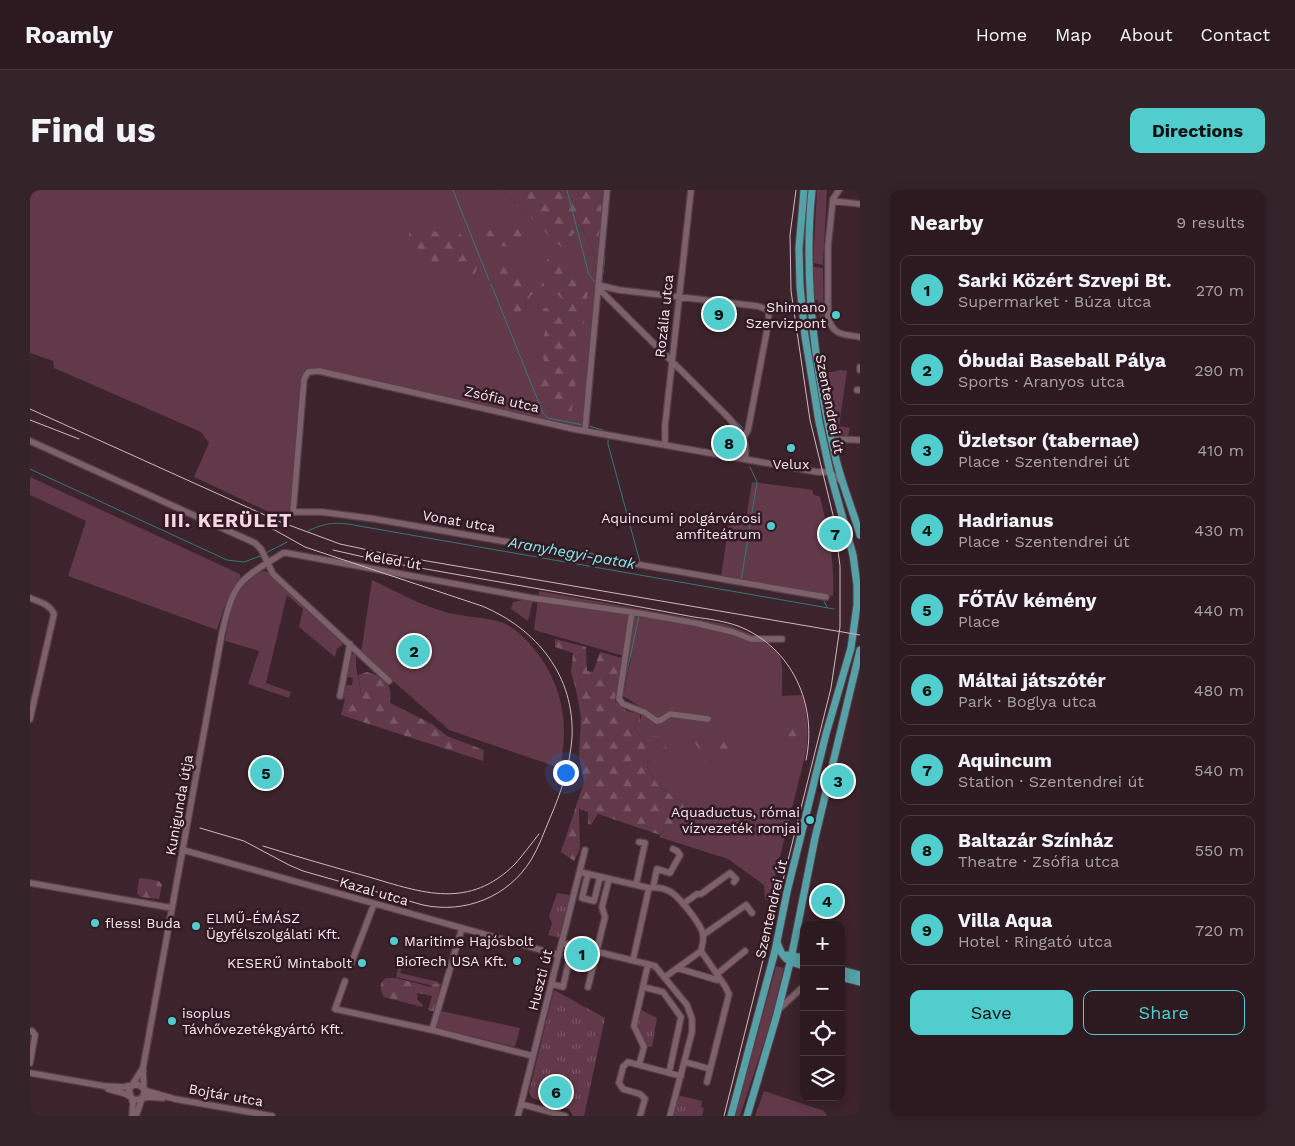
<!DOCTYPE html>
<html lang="en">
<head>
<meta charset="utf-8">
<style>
  body { margin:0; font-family:"Work Sans",sans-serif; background:#35232a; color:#f1f3f6 }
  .controls { position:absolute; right:15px; bottom:15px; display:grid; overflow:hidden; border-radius:10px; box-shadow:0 2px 12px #0003 }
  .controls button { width:45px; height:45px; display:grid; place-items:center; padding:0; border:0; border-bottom:1px solid #48383f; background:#2d1a21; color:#f1f3f6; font:25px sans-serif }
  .you { position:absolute; left:535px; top:582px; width:18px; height:18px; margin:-12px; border:4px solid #fff; border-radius:50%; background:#1a73e8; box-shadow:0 0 0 8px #1a73e833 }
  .badge { display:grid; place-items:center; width:32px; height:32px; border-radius:50%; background:#52cdce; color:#111; font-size:16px; font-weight:700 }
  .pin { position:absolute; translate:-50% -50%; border:2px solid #fff; box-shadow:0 1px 5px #0006 }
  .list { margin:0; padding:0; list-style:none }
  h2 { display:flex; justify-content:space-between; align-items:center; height:65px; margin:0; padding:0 20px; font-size:21px }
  h2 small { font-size:16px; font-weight:400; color:#a7a1a5 }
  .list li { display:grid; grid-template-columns:32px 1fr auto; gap:15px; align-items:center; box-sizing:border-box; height:70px; margin:0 10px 10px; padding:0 10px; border:1px solid #48383f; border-radius:10px }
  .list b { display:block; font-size:19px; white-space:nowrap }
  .list p { margin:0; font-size:16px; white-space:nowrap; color:#a7a1a5 }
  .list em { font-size:16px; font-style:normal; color:#a7a1a5 }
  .actions { display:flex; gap:10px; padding:15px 20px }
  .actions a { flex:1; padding:11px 0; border:1px solid #52cdce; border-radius:10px; text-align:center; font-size:18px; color:#52cdce }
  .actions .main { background:#52cdce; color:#111 }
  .icon { flex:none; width:28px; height:28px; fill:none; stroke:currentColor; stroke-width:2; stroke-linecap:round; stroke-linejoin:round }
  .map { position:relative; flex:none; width:830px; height:926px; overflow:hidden; border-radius:10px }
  header { display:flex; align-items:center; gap:30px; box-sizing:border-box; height:70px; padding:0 25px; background:#2d1a21; border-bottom:1px solid #48383f }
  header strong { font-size:24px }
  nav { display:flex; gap:28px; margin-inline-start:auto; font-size:18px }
  .intro { display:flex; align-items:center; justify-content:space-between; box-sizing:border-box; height:120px; padding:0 30px }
  h1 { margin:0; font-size:35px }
  .button { padding:12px 22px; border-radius:10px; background:#52cdce; color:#111; font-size:18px; font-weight:700 }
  main { display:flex; gap:30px; padding:0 30px }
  aside { flex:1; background:#2d1a21; border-radius:10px; box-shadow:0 2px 12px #0003 }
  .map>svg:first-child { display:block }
</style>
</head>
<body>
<header>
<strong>Roamly</strong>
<nav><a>Home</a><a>Map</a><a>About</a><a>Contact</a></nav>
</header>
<div class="intro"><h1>Find us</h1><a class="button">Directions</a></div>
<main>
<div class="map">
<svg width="830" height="926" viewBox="0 0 830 926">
  <defs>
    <pattern id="forest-firs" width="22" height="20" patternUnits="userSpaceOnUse" patternTransform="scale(1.25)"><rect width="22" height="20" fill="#613948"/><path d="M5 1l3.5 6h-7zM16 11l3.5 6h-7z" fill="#785663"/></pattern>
    <pattern id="park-tufts" width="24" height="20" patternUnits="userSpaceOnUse" patternTransform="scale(1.25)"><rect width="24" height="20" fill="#613948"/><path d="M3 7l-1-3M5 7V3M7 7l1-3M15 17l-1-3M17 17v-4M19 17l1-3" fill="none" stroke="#785663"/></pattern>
  </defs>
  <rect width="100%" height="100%" fill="#3c232c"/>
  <path fill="#613948" d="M0,0H472L531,56L551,36L563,59L568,98L555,240L278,183L263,316L254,329L164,287L179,253L171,242L24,178L23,171L0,163Z
    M787,0H797L793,75L783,73Z
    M784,77L793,78L794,127L790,128L788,110H785L783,79Z
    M811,180L817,181L809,236L820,238L818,246L806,244L799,215L796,183Z
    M0,287L210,384L211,389C197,406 193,420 187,440L38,386L56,331L0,305Z
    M722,292L783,300V304L790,307C798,338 805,373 803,406L691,387L699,332L715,335Z
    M233,381C244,382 243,393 253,396L312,450V455L307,459L305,467L269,437L273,419L257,405L236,493L261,502L259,508L218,494L229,461L195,451C200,424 203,392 233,381Z
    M342,390C367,402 392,416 419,423C436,427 460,427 476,434C490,442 502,455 511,468C535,504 538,537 530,578L419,540L331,463Z
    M509,401L694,434C709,438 747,454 751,470C753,481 752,495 752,506L772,505C778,523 778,540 777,558L739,711L735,709L734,695L698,669L629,647C638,634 652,629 658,615L629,597L618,579L617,574L621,567L617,560L619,556H623L634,562L636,560L629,546H610L603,536L610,531L612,523L624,531L640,522L629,528L593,506L601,468L504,440Z
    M497,409L503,410L498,431L481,419L483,412Z
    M325,463L326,465V476L331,504L315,499L316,495H322L323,488L317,487L321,465Z
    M371,766L413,776L412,778L374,769L370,783L409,792L408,794L405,793L403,796L366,787Z
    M746,776L754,778L741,831L710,926H705Z
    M411,821L490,838L485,857L408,838L407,837Z
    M734,901L794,921L797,926H725Z"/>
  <path fill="url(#forest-firs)" d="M472,0H577L568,98L563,59L551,36L531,57Z
    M383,36L407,42H425L430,43L448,75L444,86L431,81L423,74L408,75L391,73L379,49V43Z
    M480,37L491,38L499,46L497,53C492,55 487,58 482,57C466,57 459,48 442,53L437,47L442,39L467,41Z
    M521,60L553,91L558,101L541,227L524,224L517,215L503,184L514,171L511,157L516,137L510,125L514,118L533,116L532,109L523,100L525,87L519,81L516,73Z
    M471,76L493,87L514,93V100L501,105L498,112L500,122L497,126L484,122L480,115V105C469,97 460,90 459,77Z
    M525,449L556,457L557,481L563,482L570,462L592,468L585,511L596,521L610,524V531L603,536L610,546H629L633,549L637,560L633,562L623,556H619L617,560L621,567L617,574L618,579L629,597L658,615C656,626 638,636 630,645L568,624L561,635L558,634V622L549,619L550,659L544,671L531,662L554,592L549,566L551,527L546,500L541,482L543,463L525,457Z
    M337,482C346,484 358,490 360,500C361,504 360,510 360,513L402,534L417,546L454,560L453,571L311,525L315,509L312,508L315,499L331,504L328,485Z
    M764,534C768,544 767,549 763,558L755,559C748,552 748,547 751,538L757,535Z
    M671,543L676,544L678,550L676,557L677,563L675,569L677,571V576L670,572L663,571L661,559L667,561L669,559L664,552L665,546Z
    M694,548L701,553L704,568L699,574L687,578C681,562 682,561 694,548Z
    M112,688L129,691L132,695L129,709L111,707L107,703L109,689Z
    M357,788H366L401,797L405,793L411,794L404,821H399L398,819L402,806L388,803L387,809L393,815L392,817L354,807C350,800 348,792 357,788Z"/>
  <path fill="url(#park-tufts)" d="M527,703L540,705L530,748L518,745L522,733L519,726Z
    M524,800L575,828L554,926H543L539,919L502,908L499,902Z
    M611,820L627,828L622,857L615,856L607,835Z
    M647,905L672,911L671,917L674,918L672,926H642Z"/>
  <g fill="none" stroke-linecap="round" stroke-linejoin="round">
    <path stroke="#357778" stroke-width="1" d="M423,0L459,90
      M537,0L559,85L566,93
      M572,91L575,66
      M461,94L513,223L518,228L553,235
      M574,100L581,107
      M666,191L713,238
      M559,236L573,240
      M578,248V254L610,372
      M0,279L197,370L214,372L233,365
      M278,341C292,334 303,332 318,334L804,419
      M236,363L257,352
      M711,391L727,292L720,277
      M794,411L797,417
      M593,500L609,426"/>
    <defs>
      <path id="minor" d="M809,0L803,9L798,56V127C803,146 813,144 830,147
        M803,11L830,14
        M568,95L589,100L727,116L739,120L738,135L718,240L714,247
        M568,98L698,227C711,243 718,248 715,269
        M830,180V177
        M827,200H830
        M555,240L577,0
        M807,249L830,250
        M0,251L225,353L231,359L243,384L359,491
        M635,254V236L661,0
        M796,407L345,329L292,322H263L274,189L278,182L289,181L544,239L787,282H800L812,292
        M0,408C9,412 20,414 24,424L0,529
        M602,422L589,509L593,514L614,522L627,531L631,530L640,524L678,529
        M310,506L320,454
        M153,660L529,765
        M550,682L619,698C625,697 633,698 639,701C648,705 672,735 673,745C674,750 672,756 671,761L695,796L699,804L677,892
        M558,684L552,708L564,711L570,687
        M0,693L142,718
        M606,695L615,653L609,652
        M623,697L627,679L640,683L650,665L647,661L643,659
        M653,714L667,704H671L700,683L706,689L704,692
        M673,745L716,715L722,723
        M532,753L625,776L657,815L662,829V842L640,926
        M603,770L619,698
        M321,774L344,714
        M647,778L687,790L690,789
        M687,784L715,761
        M635,787L671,761
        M315,791L305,819L402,840L503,866
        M522,794L533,797L539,771L542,768L561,771L564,769
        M558,797L575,727L572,717L579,689
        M617,798L633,802L651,827L639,883
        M748,820L774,796
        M402,840L432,738
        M655,872L680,879
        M0,873L5,845L2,841
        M609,875L651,886
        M0,883L74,896L94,897L107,894L117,901L145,909L242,926
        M78,899L96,904L105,910L118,907L133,908
        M491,914L535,926
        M102,926L103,913L99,900L113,878
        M106,926L114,903L113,878L192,443C204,390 209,391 253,363H257L502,408L608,423L665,433L703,442L721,449H752
        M488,926L555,660
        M610,926L615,909L610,904L593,899L589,893L593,877L598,872L609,875L614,857L604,836L618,774"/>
      <path id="major" d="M782,0C773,88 784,175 804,261C810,290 822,317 830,345
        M747,752C753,770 757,771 774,776
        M757,765L774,768
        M811,780L830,785
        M811,787L830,792
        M701,926L745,761L757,702L796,544L821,458L827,415V395L823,365L800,282L789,232L775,146L770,96L769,58L774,0
        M717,926L746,828L761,769L785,648L830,460"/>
    </defs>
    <use href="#minor" stroke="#564149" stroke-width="8"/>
    <use href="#major" stroke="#564149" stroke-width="9"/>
    <use href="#minor" stroke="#7d606a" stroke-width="5.5"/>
    <use href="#major" stroke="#55a1a7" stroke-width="7"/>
    <path stroke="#cdbac0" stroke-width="1" d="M589,413C614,418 639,422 664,427C679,429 694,431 708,436C762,457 788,515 776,570
      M694,926L801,498L810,437V376L804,329L780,230L761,101L760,45L766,0"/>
    <path stroke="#cdbac0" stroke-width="1" d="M0,219L248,331L310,354L362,365L830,445
      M0,230L49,249
      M303,360L356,372L589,413
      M170,638L214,651L259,675L273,681L393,715C435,724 478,707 501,670C509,657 514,642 520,628C531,603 540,575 542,548C545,486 507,439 452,416L275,357L216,324
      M233,656C268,667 303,677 339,687C393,703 439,720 485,674C493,665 501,654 509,644"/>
  </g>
  <g fill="#52cdce" stroke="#311a23" stroke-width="2">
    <circle cx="806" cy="125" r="5"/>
    <circle cx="761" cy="258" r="5"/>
    <circle cx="741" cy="336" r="5"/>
    <circle cx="780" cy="630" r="5"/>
    <circle cx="65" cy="733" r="5"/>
    <circle cx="166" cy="736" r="5"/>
    <circle cx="364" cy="751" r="5"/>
    <circle cx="487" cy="771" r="5"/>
    <circle cx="332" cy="773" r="5"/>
    <circle cx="142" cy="831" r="5"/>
  </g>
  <g text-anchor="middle" stroke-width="5" stroke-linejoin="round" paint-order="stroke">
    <g font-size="14" fill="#f9e8ed" stroke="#311a23" text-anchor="end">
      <text x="796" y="122">Shimano<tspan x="796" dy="16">Szervizpont</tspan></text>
      <text x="761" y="279" text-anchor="middle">Velux</text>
      <text x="731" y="333">Aquincumi polgárvárosi<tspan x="731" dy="16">amfiteátrum</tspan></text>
      <text x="770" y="627">Aquaductus, római<tspan x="770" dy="16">vízvezeték romjai</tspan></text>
      <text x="176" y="733" text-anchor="start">ELMŰ-ÉMÁSZ<tspan x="176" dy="16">Ügyfélszolgálati Kft.</tspan></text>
      <text x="75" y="738" text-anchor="start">fless! Buda</text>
      <text x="374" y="756" text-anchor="start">Maritime Hajósbolt</text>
      <text x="477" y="776">BioTech USA Kft.</text>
      <text x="322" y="778">KESERŰ Mintabolt</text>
      <text x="152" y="828" text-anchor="start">isoplus<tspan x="152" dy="16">Távhővezetékgyártó Kft.</tspan></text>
    </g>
    <g font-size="14" fill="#f9e8ed" stroke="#311a23">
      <text transform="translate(634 126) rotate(-84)" y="5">Rozália utca</text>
      <text transform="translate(472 209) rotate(13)" y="5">Zsófia utca</text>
      <text transform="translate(800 214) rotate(79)" y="5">Szentendrei út</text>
      <text transform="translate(429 331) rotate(10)" y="5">Vonat utca</text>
      <text transform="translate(363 370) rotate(10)" y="5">Keled út</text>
      <text transform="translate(149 615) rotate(-80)" y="5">Kunigunda útja</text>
      <text transform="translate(344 701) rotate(16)" y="5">Kazal utca</text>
      <text transform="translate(741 719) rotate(-77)" y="5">Szentendrei út</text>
      <text transform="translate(510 790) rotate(-76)" y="5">Huszti út</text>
      <text transform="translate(196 905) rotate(10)" y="5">Bojtár utca</text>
    </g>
    <g font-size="15" font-style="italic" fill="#82eaeb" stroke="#311a23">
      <text transform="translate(542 363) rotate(10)" y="5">Aranyhegyi-patak</text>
    </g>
    <g font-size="19" font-weight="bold" letter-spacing="1" fill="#f7d6e1" stroke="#311a23">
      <text x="198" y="337">III. KERÜLET</text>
    </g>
  </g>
</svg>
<div class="controls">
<button>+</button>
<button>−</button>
<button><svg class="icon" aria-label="locate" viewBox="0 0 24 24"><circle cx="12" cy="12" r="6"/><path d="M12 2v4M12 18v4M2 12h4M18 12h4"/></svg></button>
<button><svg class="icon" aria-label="layers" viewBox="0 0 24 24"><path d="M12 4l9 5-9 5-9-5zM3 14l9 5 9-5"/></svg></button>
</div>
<div class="you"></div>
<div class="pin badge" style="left:552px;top:764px">1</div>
<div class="pin badge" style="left:384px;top:461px">2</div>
<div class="pin badge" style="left:808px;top:591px">3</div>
<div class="pin badge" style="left:797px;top:711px">4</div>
<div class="pin badge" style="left:236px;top:583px">5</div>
<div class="pin badge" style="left:526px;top:902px">6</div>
<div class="pin badge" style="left:805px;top:344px">7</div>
<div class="pin badge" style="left:699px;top:253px">8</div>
<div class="pin badge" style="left:689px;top:124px">9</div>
</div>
<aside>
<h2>Nearby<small>9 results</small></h2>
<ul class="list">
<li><span class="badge">1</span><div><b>Sarki Közért Szvepi Bt.</b><p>Supermarket · Búza utca</p></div><em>270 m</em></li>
<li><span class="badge">2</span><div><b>Óbudai Baseball Pálya</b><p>Sports · Aranyos utca</p></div><em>290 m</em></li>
<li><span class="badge">3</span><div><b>Üzletsor (tabernae)</b><p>Place · Szentendrei út</p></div><em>410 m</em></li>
<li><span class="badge">4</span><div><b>Hadrianus</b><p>Place · Szentendrei út</p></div><em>430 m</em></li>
<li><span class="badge">5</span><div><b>FŐTÁV kémény</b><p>Place</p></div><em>440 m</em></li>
<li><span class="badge">6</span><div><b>Máltai játszótér</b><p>Park · Boglya utca</p></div><em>480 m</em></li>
<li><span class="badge">7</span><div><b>Aquincum</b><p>Station · Szentendrei út</p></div><em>540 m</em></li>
<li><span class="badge">8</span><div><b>Baltazár Színház</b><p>Theatre · Zsófia utca</p></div><em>550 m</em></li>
<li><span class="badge">9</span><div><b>Villa Aqua</b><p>Hotel · Ringató utca</p></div><em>720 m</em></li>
</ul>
<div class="actions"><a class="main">Save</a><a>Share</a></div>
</aside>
</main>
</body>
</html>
